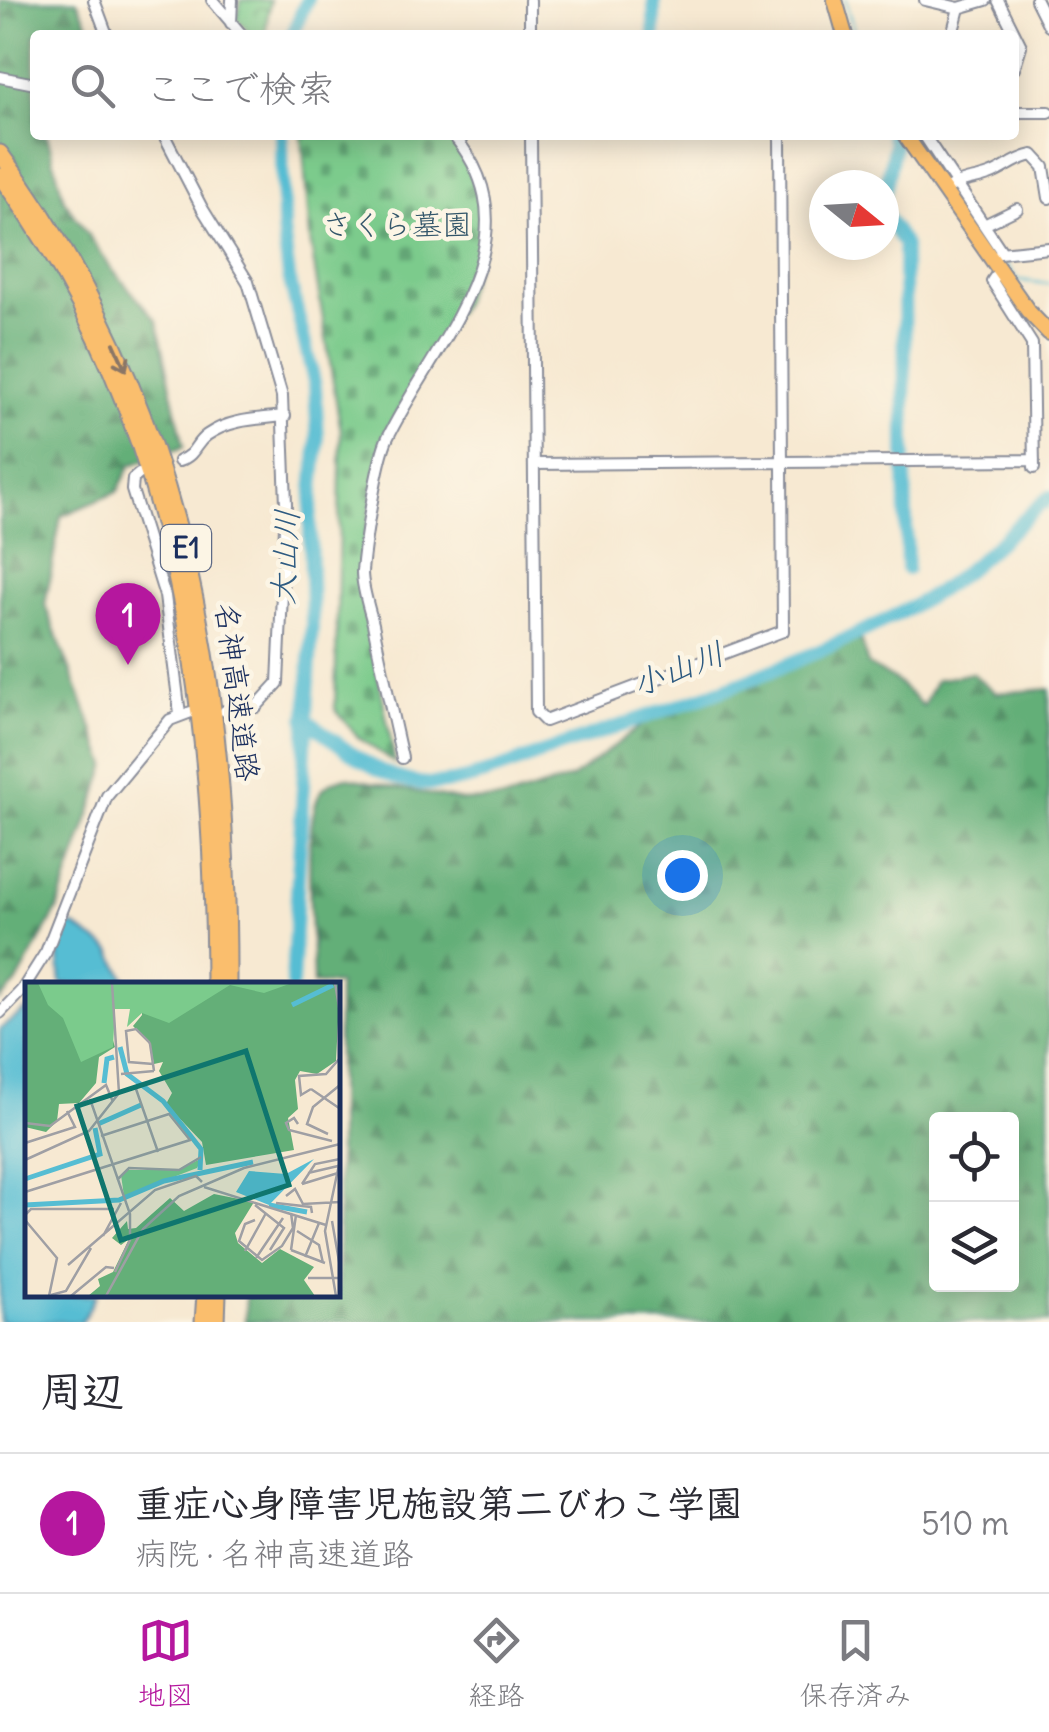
<!DOCTYPE html>
<html lang="ja">
<head>
<meta charset="utf-8">
<style>
  body { margin:0; font-family:Delius,"Klee One",sans-serif; background:#f7f7f7; color:#2b2b33 }
  .controls { position:absolute; right:30px; bottom:30px; display:grid; overflow:hidden; border-radius:10px; box-shadow:0 5px 25px #0003 }
  .controls button { width:90px; height:90px; display:grid; place-items:center; padding:0; border:0; border-bottom:2px solid #e1e1e2; background:#fff; color:#2b2b33; font:50px sans-serif }
  .compass { position:absolute; left:809px; top:170px; width:90px; height:90px; border-radius:50%; background:#fff; box-shadow:0 5px 25px #0003; rotate:108deg }
  .you { position:absolute; left:682px; top:875px; width:35px; height:35px; margin:-25px; border:8px solid #fff; border-radius:50%; background:#1a73e8; box-shadow:0 0 0 15px #1a73e833 }
  .badge { display:grid; place-items:center; width:65px; height:65px; border-radius:50%; background:#b5179e; color:#fff; font-size:32px; font-weight:700 }
  .pin { position:absolute; translate:-50% -82px; filter:drop-shadow(0 2px 5px #0008) }
  .pin::after { content:''; position:absolute; top:52px; width:35px; height:30px; background:inherit; clip-path:polygon(0 0,100% 0,50% 100%) }
  .list { margin:0; padding:0; list-style:none }
  h2 { display:flex; justify-content:space-between; align-items:center; height:130px; margin:0; padding:0 40px; font-size:42px }
  h2 small { font-size:32px; font-weight:400; color:#7c7c81 }
  .list li { display:grid; grid-template-columns:65px 1fr auto; gap:30px; align-items:center; box-sizing:border-box; height:140px; padding:0 40px; border-top:2px solid #e1e1e2 }
  .list b { display:block; font-size:38px; white-space:nowrap }
  .list p { margin:0; font-size:32px; white-space:nowrap; color:#7c7c81 }
  .list em { font-size:32px; font-style:normal; color:#7c7c81 }
  .icon { flex:none; width:55px; height:55px; fill:none; stroke:currentColor; stroke-width:2; stroke-linecap:round; stroke-linejoin:round }
  .map { position:relative; flex:none; width:1049px; height:1322px; overflow:hidden }
  .search { position:absolute; background:#fff; box-shadow:0 5px 25px #0003; left:30px; right:30px; top:30px; height:110px; display:flex; align-items:center; gap:25px; box-sizing:border-box; padding:0 35px; border-radius:10px; color:#7c7c81; font-size:38px }
  .sheet { height:270px; background:#fff }
  nav { display:flex; justify-content:space-around; align-items:center; box-sizing:border-box; height:140px; border-top:2px solid #e1e1e2; background:#fff; font-size:28px; color:#7c7c81 }
  nav a { display:grid; justify-items:center; gap:5px }
  nav .on { color:#b5179e }
  .map>svg:first-child { display:block }
</style>
</head>
<body>
<div class="map">
<svg width="1049" height="1322" viewBox="0 0 1049 1322">
  <defs>
    <pattern id="forest-firs" width="22" height="20" patternUnits="userSpaceOnUse" patternTransform="scale(2.5)"><rect width="22" height="20" fill="#64af78"/><path d="M5 1l3.5 6h-7zM16 11l3.5 6h-7z" fill="#528f66"/></pattern>
    <pattern id="cemetery-stones" width="16" height="16" patternUnits="userSpaceOnUse" patternTransform="scale(2.5)"><rect width="16" height="16" fill="#7bcb8c"/><path d="M2 7V4a2 2 0 0 1 4 0v3zM10 15v-3a2 2 0 0 1 4 0v3z" fill="#64a576"/></pattern>
    <pattern id="park-crowns" width="20" height="18" patternUnits="userSpaceOnUse" patternTransform="scale(2.5)"><rect width="20" height="18" fill="#7bcb8c"/><path d="M2 6a3 3 0 1 1 6 0M12 15a3 3 0 1 1 6 0" fill="none" stroke="#64a576"/></pattern>
  </defs>
  <rect width="100%" height="100%" fill="#fcf5e5"/>
  <filter id="ink" filterUnits="userSpaceOnUse"><feTurbulence type="fractalNoise" baseFrequency=".01" numOctaves="2"/><feDisplacementMap in="SourceGraphic" scale="20" xChannelSelector="R" yChannelSelector="G"/><feConvolveMatrix kernelMatrix="1 2 1 2 8 2 1 2 1" color-interpolation-filters="sRGB"/></filter>
  <filter id="wash" filterUnits="userSpaceOnUse"><feTurbulence type="fractalNoise" baseFrequency=".0048" numOctaves="4" result="noise"/><feDisplacementMap in="SourceGraphic" scale="40" xChannelSelector="R" yChannelSelector="G"/><feGaussianBlur stdDeviation="2.25" result="paint"/><feColorMatrix in="noise" values="0 0 0 0 0 0 0 0 0 0 0 0 0 0 0 0 0 1.4 0 .05"/><feComposite in="paint" operator="in"/></filter>
  <g filter="url(#wash)">
    <rect width="100%" height="100%" fill="#f7e9d2"/>
    <path fill="url(#forest-firs)" stroke="#406f6b" stroke-width="2.5" fill-rule="evenodd" d="M0,0H77L93,35H35V135H47L64,200L111,268L157,321L184,447L131,465L117,492L61,516L45,605L107,765L57,910L16,984L0,1000V36L4,28Z
      M860,636L868,665L895,680L923,706L936,680L972,673L996,693L1049,689V1322H245L246,1295L338,1294V984H313C313,942 301,827 320,793C326,783 335,780 346,777L462,801L506,799L572,778L651,718ZM936,1120H1012V1284H936Z"/>
    <path fill="url(#cemetery-stones)" stroke="#4b7d75" stroke-width="2.5" d="M302,135H448L461,150L482,205V245L463,301L382,441L359,575L395,763L359,738L335,709L341,431L310,239Z"/>
    <path fill="url(#park-crowns)" stroke="#4b7d75" stroke-width="2.5" d="M241,0H270L265,35H251L237,19Z"/>
    <path fill="#56bdd3" stroke="#387698" stroke-width="2.5" d="M73,925L111,951L128,984H61L58,950L63,928Z
      M27,1009L28,1294L96,1295L82,1322H0V1029Z"/>
    <g fill="none" stroke-linecap="round" stroke-linejoin="round">
      <path stroke="#56bdd3" stroke-width="2.5" d="M845,0L855,35
        M916,135L948,181
        M1002,259L1017,280L1049,284
        M1038,506L1049,509"/>
      <path stroke="#56bdd3" stroke-width="14" d="M292,35L307,0
        M654,35V0
        M282,135L283,230L289,277L315,386L318,441L310,520L312,624L292,984
        M884,196L895,142L891,135
        M884,213L904,245L905,456
        M905,466L907,569
        M305,718C340,745 384,784 431,784C474,783 521,760 561,746C683,704 814,662 927,598C971,573 1010,530 1049,497"/>
    </g>
  </g>
  <g filter="url(#ink)">
    <g fill="none" stroke-linecap="round" stroke-linejoin="round">
      <defs>
        <path id="minor" d="M94,0L107,35
          M212,0L242,35
          M530,0V35
          M925,0L959,8L986,0
          M998,0L1021,46L1014,69
          M1036,0L1049,26
          M231,23L232,0
          M952,35L959,8
          M0,77L35,84
          M1014,112H1049
          M164,135L202,208L248,282L282,396L286,504L278,683L256,707L225,711
          M531,135L536,712L545,721L783,631L780,135
          M924,135L1002,252
          M944,191C959,180 972,181 989,175C1006,169 1015,158 1033,155L1044,167L1049,198
          M984,225L1017,209
          M1000,253L1049,248
          M999,271L992,281L1032,344L1034,468
          M179,461C198,453 193,445 207,435C230,419 257,419 285,416
          M534,464L1034,460
          M139,474L133,479L132,490L165,596L180,714
          M402,758C392,713 382,669 373,624C369,608 362,588 362,572C364,546 377,459 388,437C433,344 542,238 453,135
          M0,1013L22,990L46,952L107,796L170,720L191,712"/>
        <path id="major" d="M835,0L845,35
          M905,135L1028,311L1049,333"/>
        <path id="highway" d="M0,153C185,402 229,682 228,984
          M0,176C176,415 213,696 214,984
          M203,1322L205,1294
          M217,1322L218,1294"/>
      </defs>
      <use href="#minor" stroke="#898c98" stroke-width="14"/>
      <use href="#major" stroke="#898c98" stroke-width="18"/>
      <use href="#highway" stroke="#898c98" stroke-width="19"/>
      <use href="#minor" stroke="#fff" stroke-width="10"/>
      <use href="#major" stroke="#fabe6d" stroke-width="14"/>
      <use href="#highway" stroke="#fabe6d" stroke-width="15"/>
    </g>
    <defs><path id="oneway-shaft" d="M-6 0H5M1.5-3L5.5 0L1.5 3" fill="none" stroke-width="1.6" stroke-linecap="round" stroke-linejoin="round" transform="scale(2.5)"/></defs>
    <use stroke="#8a7666" href="#oneway-shaft" transform="translate(120 357) rotate(66)"/>
  </g>
  <g text-anchor="middle" stroke-width="9" stroke-linejoin="round" paint-order="stroke">
    <rect fill="#fcf5e5" stroke="#5e6a86" stroke-width="2.5" x="161" y="525" width="50" height="46" rx="8"/>
    <g font-size="28" font-weight="bold" fill="#1b2f5e">
      <text x="186" y="558">E1</text>
    </g>
    <g font-size="30" fill="#33566a" stroke="#fcf5e5">
      <text x="397" y="235">さくら墓園</text>
    </g>
    <g font-size="30" fill="#1b2f5e" stroke="#fcf5e5">
      <text transform="translate(237 692) rotate(83)" y="10">名神高速道路</text>
    </g>
    <g font-size="32" font-style="italic" fill="#2d5a81" stroke="#fcf5e5">
      <text transform="translate(285 557) rotate(-87)" y="11">大山川</text>
      <text transform="translate(678 669) rotate(-21)" y="11">小山川</text>
    </g>
  </g>
  <g transform="translate(25 982)">
    <rect width="315" height="315" fill="#f7e9d2"/>
    <path d="M0,1H71L90,65L74,75L71,101L54,121L34,122L32,139L21,150L0,145ZM116,1H315L311,79L292,92L275,89L270,98L273,127L263,136L269,168L181,183L177,160L141,122L147,111L134,89L138,80L129,82L125,62L108,44L117,33ZM189,212L229,220L210,251L213,261L237,281L255,267L289,285L279,298L290,314H63L75,304L73,297L88,290L104,257L96,263L87,256L102,239L103,247L111,246L145,216L159,229Z" fill="#64af78"/>
    <path d="M177,176L172,186L99,214L96,193L102,188H154Z" fill="#7bcb8c"/>
    <path d="M13,1H267L239,11L205,3L144,41L117,31L102,45L105,27H90L88,65L56,80L38,36L23,23Z" fill="#7bcb8c"/>
    <path d="M289,177L244,223L211,210L224,189L261,192Z" fill="#56bdd3"/>
    <path fill="none" stroke="#56bdd3" stroke-width="5" d="M267,23L308,3M95,65L102,92L138,119L176,167L175,188M79,101L82,77L89,75M73,142L116,123M0,197L75,172L70,146M0,223L94,218L139,199L228,180M244,223L282,230"/>
    <path fill="none" stroke="#9f9fa4" stroke-width="2.5" d="M310,1L315,31M128,82L104,80L101,49L111,47L124,60L125,62L128,82L129,89M96,92L129,89M111,107L133,170M286,107L276,113L274,94L301,92L315,76M286,107L314,126M65,117L105,232V258L90,290M0,141L25,144L81,103L88,120M273,142L269,136L261,141L264,148L307,159M303,152L282,142L288,125L315,103M0,161L50,145L42,129M0,178L64,149L94,111L87,1M283,191L313,184M92,198L104,186L154,188L176,175M277,202L290,182L315,177M277,202L313,191M179,205L301,243M0,210L165,158L144,132L76,154M261,214L270,207L278,222L315,220M251,221L286,225L287,231M230,223L259,246L245,268M0,233L6,227H89M0,238L32,276L24,314M230,238L220,242L214,259L237,278L257,264L268,246L266,231M307,239L315,285M272,249L294,263L298,281M78,254L96,221M266,268L300,281M266,268L271,233M220,269L241,231M280,275L294,241M231,276L258,236M43,283L130,208L171,194L177,200M283,296H315M26,313L41,309L66,266M46,314L81,285L89,286M81,314L118,247L154,214L219,186L315,162M311,314L300,249L315,178"/>
    <path fill="#0f766e" fill-opacity="0.15" stroke="#0f766e" stroke-width="5" d="M221,69L264,203L96,258L52,124Z"/>
    <rect width="315" height="315" fill="none" stroke="#1b2f5e" stroke-width="5"/>
  </g>
</svg>
<div class="controls">
<button><svg class="icon" aria-label="locate" viewBox="0 0 24 24"><circle cx="12" cy="12" r="6"/><path d="M12 2v4M12 18v4M2 12h4M18 12h4"/></svg></button>
<button><svg class="icon" aria-label="layers" viewBox="0 0 24 24"><path d="M12 4l9 5-9 5-9-5zM3 14l9 5 9-5"/></svg></button>
</div>
<svg class="compass" viewBox="-18 -18 36 36"><path d="M0-13l5 13h-10z" fill="#e53935"/><path d="M0 13l5-13h-10z" fill="#7c7c81"/></svg>
<div class="you"></div>
<div class="pin badge" style="left:128px;top:665px">1</div>
<div class="search"><svg class="icon" aria-label="search" viewBox="0 0 24 24"><circle cx="10" cy="10" r="6"/><path d="M15 15l6 6"/></svg>ここで検索</div>
</div>
<section class="sheet">
<h2>周辺<small></small></h2>
<ul class="list">
<li><span class="badge">1</span><div><b>重症心身障害児施設第二びわこ学園</b><p>病院 · 名神高速道路</p></div><em>510 m</em></li>
</ul>
</section>
<nav>
<a class="on"><svg class="icon" aria-label="map" viewBox="0 0 24 24"><path d="M3 6l6-2 6 2 6-2v14l-6 2-6-2-6 2zM9 4v14M15 6v14"/></svg>地図</a>
<a><svg class="icon" aria-label="directions" viewBox="0 0 24 24"><path d="M12 3l9 9-9 9-9-9zM9 14v-3h6M13 9l2 2-2 2"/></svg>経路</a>
<a><svg class="icon" aria-label="saved" viewBox="0 0 24 24"><path d="M7 4h10v16l-5-4-5 4z"/></svg>保存済み</a>
</nav>
</body>
</html>
